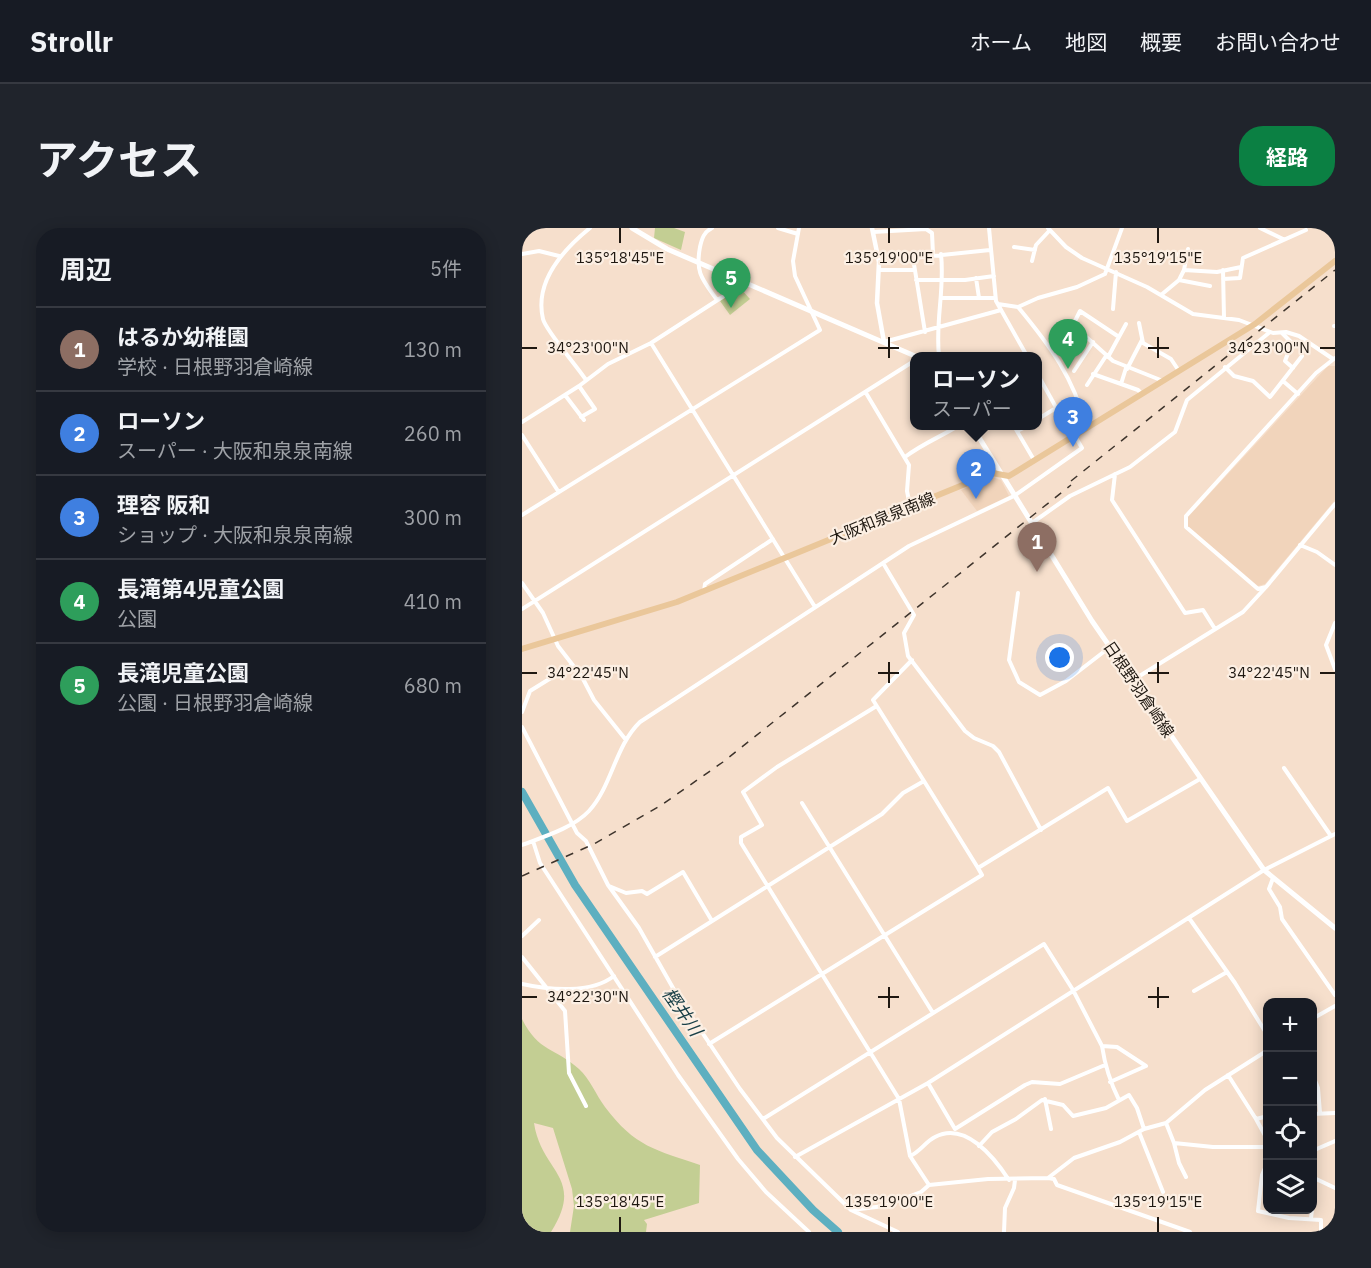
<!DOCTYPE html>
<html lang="ja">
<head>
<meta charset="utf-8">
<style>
  body { margin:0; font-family:"IBM Plex Sans","Noto Sans JP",sans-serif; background:#20242c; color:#f1f3f6 }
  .controls { position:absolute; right:18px; bottom:18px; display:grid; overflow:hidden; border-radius:12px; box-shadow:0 3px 15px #0003 }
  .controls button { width:54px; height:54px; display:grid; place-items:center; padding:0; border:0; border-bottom:2px solid #363941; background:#171b24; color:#f1f3f6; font:30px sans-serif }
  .you { position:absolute; left:538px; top:430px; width:21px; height:21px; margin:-15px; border:4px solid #fff; border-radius:50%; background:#1a73e8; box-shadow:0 0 0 9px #1a73e833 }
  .badge { display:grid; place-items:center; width:39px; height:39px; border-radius:50%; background:#0b8043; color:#fff; font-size:20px; font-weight:700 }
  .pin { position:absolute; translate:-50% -50px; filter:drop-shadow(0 2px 3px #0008) }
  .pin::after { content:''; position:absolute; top:32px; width:21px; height:18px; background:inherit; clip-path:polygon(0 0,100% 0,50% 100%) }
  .popup { position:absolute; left:388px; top:124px; width:132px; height:78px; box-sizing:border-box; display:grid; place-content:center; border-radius:12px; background:#171b24; filter:drop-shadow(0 2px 4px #0005); font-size:20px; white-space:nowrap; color:#9ea1a6 }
  .popup b { font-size:22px; color:#f1f3f6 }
  .popup::after { content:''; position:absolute; left:50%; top:100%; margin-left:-12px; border:12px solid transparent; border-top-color:#171b24 }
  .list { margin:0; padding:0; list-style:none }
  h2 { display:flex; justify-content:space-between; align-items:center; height:78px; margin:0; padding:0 24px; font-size:26px }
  h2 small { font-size:20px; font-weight:400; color:#9ea1a6 }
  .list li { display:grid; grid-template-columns:39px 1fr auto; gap:18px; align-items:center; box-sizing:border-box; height:84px; padding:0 24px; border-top:2px solid #363941 }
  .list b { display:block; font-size:22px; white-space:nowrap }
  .list p { margin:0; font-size:20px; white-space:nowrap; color:#9ea1a6 }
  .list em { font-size:20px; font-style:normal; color:#9ea1a6 }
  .icon { flex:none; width:33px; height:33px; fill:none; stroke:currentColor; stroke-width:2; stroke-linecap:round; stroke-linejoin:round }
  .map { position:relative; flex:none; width:813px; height:1004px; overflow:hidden; border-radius:24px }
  header { display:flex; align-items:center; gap:36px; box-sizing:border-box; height:84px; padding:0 30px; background:#171b24; border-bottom:2px solid #363941 }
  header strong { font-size:28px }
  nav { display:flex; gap:33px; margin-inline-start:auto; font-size:21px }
  .intro { display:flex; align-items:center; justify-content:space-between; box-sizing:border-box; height:144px; padding:0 36px }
  h1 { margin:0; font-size:42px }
  .button { padding:15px 27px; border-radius:24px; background:#0b8043; color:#fff; font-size:21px; font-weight:700 }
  main { display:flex; gap:36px; padding:0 36px }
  aside { flex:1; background:#171b24; border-radius:24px; box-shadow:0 3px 15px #0003 }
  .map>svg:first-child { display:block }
</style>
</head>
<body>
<header>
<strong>Strollr</strong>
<nav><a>ホーム</a><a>地図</a><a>概要</a><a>お問い合わせ</a></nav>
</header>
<div class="intro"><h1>アクセス</h1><a class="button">経路</a></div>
<main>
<aside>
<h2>周辺<small>5件</small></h2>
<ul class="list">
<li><span class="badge" style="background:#8d6e63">1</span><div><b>はるか幼稚園</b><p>学校 · 日根野羽倉崎線</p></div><em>130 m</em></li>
<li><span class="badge" style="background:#3f7fe0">2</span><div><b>ローソン</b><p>スーパー · 大阪和泉泉南線</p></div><em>260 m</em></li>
<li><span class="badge" style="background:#3f7fe0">3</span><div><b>理容 阪和</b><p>ショップ · 大阪和泉泉南線</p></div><em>300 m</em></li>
<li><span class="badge" style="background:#2e9e5b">4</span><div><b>長滝第4児童公園</b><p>公園</p></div><em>410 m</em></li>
<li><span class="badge" style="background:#2e9e5b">5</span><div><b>長滝児童公園</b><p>公園 · 日根野羽倉崎線</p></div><em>680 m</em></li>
</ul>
</aside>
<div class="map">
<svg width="813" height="1004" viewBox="0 0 813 1004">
  <rect width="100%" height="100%" fill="#f6dfcc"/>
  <path fill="#f1d4bb" d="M806,138H813V272L743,356L736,358L666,298V289Z
    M470,249L479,252L487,268L455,283L439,262Z"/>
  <path fill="#c3ce93" d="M133,0H152L163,4L159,22L132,10Z
    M218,60L228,71L208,87L198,73Z
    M0,791C17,825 33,819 57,841C68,851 74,867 83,879C113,919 134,922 178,937L177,975L122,992L125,996L124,1004H48L52,978L50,961L31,900L12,895C19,944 64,949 29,1004H0Z"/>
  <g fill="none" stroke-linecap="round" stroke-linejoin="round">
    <path stroke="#5dafc0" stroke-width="8" d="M0,564L53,657L235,922L291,982L316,1004"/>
    <path stroke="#fff" stroke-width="4" d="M190,0C182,4 180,10 178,19C173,46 181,52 195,72
      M256,0L276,6
      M467,0L474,73L505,128
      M526,0L544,19L560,30L625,59L671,86L717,92L751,105L764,104L777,108L811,131
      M738,0L761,11
      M404,1L410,5L411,26
      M351,4L404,1
      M492,19L513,22
      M666,21L662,42L695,44L719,39
      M647,25L664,28
      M0,26L17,23L37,28
      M510,33L514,17L528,2
      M358,42H392
      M701,42L702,90
      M454,50L457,70
      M701,51L718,50L721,30L784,2
      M394,52H443L472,48
      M657,52L688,58
      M639,67L657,52L662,42
      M420,70H473
      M476,76L496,79C530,120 550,148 565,199
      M496,79L516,70L555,59L583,46L600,0
      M591,81L594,44
      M617,95L621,115L649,131L657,143
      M812,98H813
      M403,104L391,30L468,22
      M760,105L770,115L763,133L771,140
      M597,109L558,83L551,97L591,133L641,153
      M362,114L479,82
      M129,115L293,379
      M417,128C413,94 423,61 419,26
      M586,129L604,96
      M813,130L794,145L664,288V299L736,361L744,359L813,276
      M703,139L712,148L731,153L748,169L780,128
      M605,141L620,112
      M552,143L571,114
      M571,146L616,162L620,166
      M516,147L550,208
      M64,152C55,138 24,103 21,91C12,53 42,21 68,0
      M761,153L776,166
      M599,156L604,140
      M565,157L584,128
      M57,158L73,181L59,189
      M344,165L387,237L385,263L388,278
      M43,167L62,192
      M516,191L534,180
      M0,194L57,158L86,136L129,115L222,55
      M492,198L512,232
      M495,203L506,198
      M0,207L36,263
      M383,229C400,216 418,209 436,198
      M593,246L590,272L663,385L681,382L693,401
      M0,287L298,102L273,48L271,33L277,0
      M510,295L548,268L608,239L653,204L665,172L748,104
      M778,317L795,324L813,337
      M361,335L392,387L382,405L386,428L443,503L452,510L471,518L477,524L519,602
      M0,355L21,385L36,418L60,449L72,472L104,512
      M182,363L183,356L251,311
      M496,365L487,432L497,454L518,467L544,453L588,419
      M0,381L392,133
      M813,395L804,417L813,441
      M390,432L351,472L402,553
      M611,452L721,384L744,359
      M353,479L255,539L221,564L240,597L219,609V615L377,871L388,928L407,957
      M0,484L8,463L50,437
      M0,499L55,605L64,613L86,657L117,700L155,767L218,861L255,910L329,982L376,1004
      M762,540L809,608
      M280,575L411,785
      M11,613L18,635L156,847L216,931L244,964L287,1004
      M0,617C21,609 51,600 67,583C90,558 93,518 118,494L387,318L492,268L560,220L553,208
      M751,650L747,661L758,679L760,691L813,767
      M87,658L104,665L120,663L125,666L161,644L190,693
      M667,690L713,755L746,808
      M0,708L17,692
      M0,729L43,783L47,845L64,878
      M133,729L360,586L381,565L402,553L456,640L586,560L605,593L678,551
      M0,756C27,762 69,766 92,748
      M672,763L705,744
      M790,791L813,778
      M187,816L460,647L456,640
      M790,845L796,860L798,885
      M706,847L734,891L746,913
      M588,854L624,838L595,819L580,818C583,838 588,854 597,872
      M406,855L433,901
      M523,871L529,901
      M790,886L813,885
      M241,891L522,716L551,762L580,818
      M734,891L746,888
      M644,895L683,862L746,822
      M433,901L503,857L510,854L538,856L583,837
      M617,904L641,964
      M652,915L657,935L664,949
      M457,918L470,904L494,891L520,872L541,877L551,888L584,880L607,867L615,880L622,901
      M790,923L813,913
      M388,928C398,924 403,914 413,909C443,893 472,929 487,952
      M273,929L406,855L742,642L813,606
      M746,933L740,947L736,983L767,990L799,992V1004
      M790,949L813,960
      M526,950L532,951L535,957L668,1004
      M790,958V977
      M330,982L362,978L399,964L407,957L466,951L526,950L552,930L598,914L622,901L644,895L652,915L691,919H746
      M789,990L790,982
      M482,1004L483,980L492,960L493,952"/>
    <path stroke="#fff" stroke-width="4.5" d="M350,0L357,34L355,75L362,114"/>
    <path stroke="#fff" stroke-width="5" d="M110,0L145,21L393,128
      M450,198L570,393L742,642L813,700"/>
    <path stroke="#eac79a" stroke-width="6" d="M0,421L155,374L470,245L487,248L733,96L813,33"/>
    <path stroke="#3e342c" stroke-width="1.5" stroke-dasharray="8 8" stroke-linecap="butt" d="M549,253L813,42
      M0,648L72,616L138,578L201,534L549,257"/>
  </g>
  <path fill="none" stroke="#1f1811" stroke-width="2" d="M98,0V15M367,0V15M636,0V15M367,109V130M636,109V130M0,120H15M356,120H377M626,120H647M798,120H813M367,434V455M636,434V455M0,445H15M356,445H377M626,445H647M798,445H813M367,759V780M636,759V780M0,769H15M356,769H377M626,769H647M98,989V1004M367,989V1004M636,989V1004"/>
  <g text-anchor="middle" stroke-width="4.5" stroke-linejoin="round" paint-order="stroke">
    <g font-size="16" fill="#1f1811" stroke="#fcefe3">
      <text transform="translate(360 290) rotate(-22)" y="6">大阪和泉泉南線</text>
      <text transform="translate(617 461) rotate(56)" y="6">日根野羽倉崎線</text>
    </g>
    <g font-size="18" font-style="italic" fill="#1a4048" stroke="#fcefe3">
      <text transform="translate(160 784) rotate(55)" y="6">樫井川</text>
    </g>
  </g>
  <g font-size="15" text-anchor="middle" fill="#1f1811" stroke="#fcefe3" stroke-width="4.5" stroke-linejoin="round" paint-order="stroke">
    <text x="98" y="35">135°18'45"E</text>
    <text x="367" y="35">135°19'00"E</text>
    <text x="636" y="35">135°19'15"E</text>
    <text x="66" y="125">34°23'00"N</text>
    <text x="747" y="125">34°23'00"N</text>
    <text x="66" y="450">34°22'45"N</text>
    <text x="747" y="450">34°22'45"N</text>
    <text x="66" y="774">34°22'30"N</text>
    <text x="98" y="979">135°18'45"E</text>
    <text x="367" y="979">135°19'00"E</text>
    <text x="636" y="979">135°19'15"E</text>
  </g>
</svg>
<div class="controls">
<button>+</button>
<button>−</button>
<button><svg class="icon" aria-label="locate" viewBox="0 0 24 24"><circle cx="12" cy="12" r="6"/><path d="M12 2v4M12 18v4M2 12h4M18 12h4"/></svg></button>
<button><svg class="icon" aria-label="layers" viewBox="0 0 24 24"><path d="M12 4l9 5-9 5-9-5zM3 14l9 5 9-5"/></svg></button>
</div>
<div class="you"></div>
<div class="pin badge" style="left:515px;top:344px;background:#8d6e63">1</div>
<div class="pin badge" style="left:454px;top:271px;background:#3f7fe0">2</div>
<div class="popup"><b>ローソン</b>スーパー</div>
<div class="pin badge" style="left:551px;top:219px;background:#3f7fe0">3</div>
<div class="pin badge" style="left:546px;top:141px;background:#2e9e5b">4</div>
<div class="pin badge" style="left:209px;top:80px;background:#2e9e5b">5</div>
</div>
</main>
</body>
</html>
